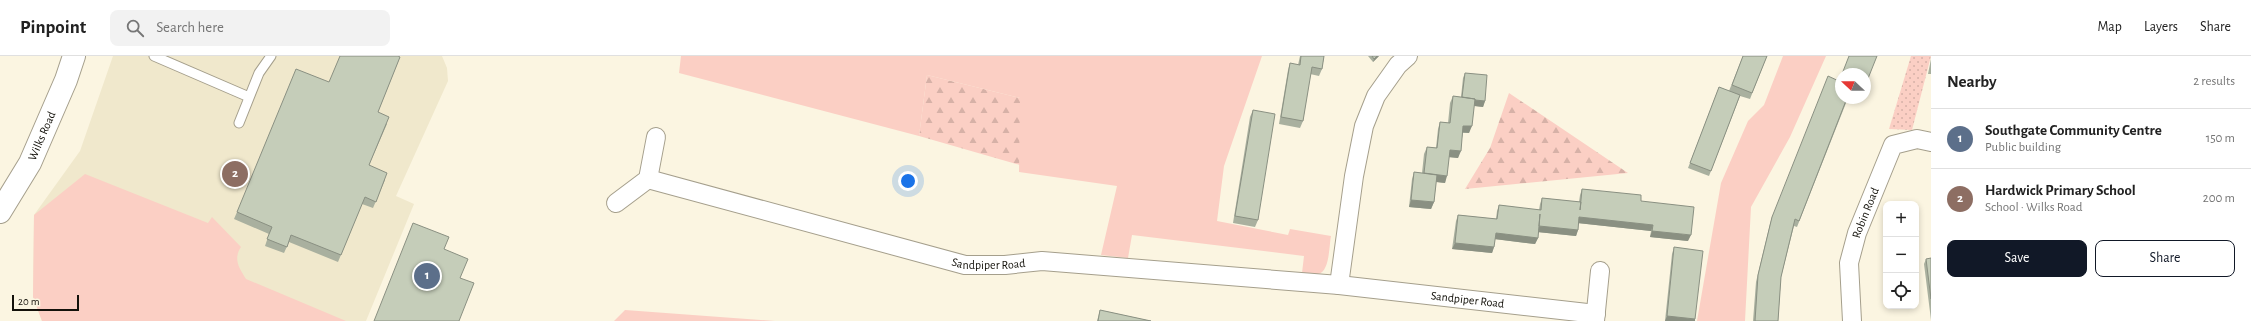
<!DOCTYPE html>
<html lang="en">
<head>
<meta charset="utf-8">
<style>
  body { margin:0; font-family:"Alegreya Sans",sans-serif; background:#f2f2f2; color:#222 }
  .controls { position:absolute; right:12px; bottom:12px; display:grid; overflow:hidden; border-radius:8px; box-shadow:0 2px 6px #0003 }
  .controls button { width:36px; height:36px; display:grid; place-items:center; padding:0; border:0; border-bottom:1px solid #e0e0e0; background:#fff; color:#222; font:20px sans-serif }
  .compass { position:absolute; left:1835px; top:12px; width:36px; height:36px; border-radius:50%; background:#fff; box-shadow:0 2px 6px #0003; rotate:292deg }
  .scale { position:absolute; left:12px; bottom:10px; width:67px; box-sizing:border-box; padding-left:4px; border:2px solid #13110a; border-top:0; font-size:11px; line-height:14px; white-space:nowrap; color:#13110a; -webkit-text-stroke:3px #fbf5e1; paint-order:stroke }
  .you { position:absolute; left:908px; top:125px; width:14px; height:14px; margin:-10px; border:3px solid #fff; border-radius:50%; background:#1a73e8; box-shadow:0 0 0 6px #1a73e833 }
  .badge { display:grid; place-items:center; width:26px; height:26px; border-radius:50%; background:#111827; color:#fff; font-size:13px; font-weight:700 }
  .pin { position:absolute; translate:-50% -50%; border:2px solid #fff; box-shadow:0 1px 4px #0006 }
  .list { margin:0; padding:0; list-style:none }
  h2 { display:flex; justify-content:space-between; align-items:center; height:52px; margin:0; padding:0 16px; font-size:17px }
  h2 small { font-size:13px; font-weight:400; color:#767676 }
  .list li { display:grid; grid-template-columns:26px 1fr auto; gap:12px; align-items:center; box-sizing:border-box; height:60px; padding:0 16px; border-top:1px solid #e0e0e0 }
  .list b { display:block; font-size:15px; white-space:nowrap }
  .list p { margin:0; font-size:13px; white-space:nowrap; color:#767676 }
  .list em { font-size:13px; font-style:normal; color:#767676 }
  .actions { display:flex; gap:8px; padding:12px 16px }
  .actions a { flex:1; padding:9px 0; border:1px solid #111827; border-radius:8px; text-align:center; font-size:14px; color:#111827 }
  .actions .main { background:#111827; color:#fff }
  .icon { flex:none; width:22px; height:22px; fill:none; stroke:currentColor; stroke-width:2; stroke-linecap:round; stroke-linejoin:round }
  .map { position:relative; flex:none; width:1931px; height:265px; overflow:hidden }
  header { display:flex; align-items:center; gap:24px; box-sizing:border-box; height:56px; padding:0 20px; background:#fff; border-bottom:1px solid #e0e0e0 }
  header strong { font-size:19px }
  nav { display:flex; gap:22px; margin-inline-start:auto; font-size:14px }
  .search { width:280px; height:36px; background:#f2f2f2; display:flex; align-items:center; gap:10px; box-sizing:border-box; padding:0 14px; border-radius:8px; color:#767676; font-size:15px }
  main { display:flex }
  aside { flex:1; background:#fff }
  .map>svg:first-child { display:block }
</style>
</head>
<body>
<header>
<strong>Pinpoint</strong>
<div class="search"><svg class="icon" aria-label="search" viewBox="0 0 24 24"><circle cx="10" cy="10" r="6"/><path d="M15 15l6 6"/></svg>Search here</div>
<nav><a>Map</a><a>Layers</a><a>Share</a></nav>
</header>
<main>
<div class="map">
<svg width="1931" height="265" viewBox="0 0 1931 265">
  <defs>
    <pattern id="grass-dots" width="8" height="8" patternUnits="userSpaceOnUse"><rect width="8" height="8" fill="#fbcfc4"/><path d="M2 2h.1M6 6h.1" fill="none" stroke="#d6b1a7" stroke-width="1.8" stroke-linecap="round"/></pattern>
    <pattern id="forest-firs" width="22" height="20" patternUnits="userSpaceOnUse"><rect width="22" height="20" fill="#fbcfc4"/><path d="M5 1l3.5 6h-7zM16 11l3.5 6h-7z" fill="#d6b1a7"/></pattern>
  </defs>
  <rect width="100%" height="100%" fill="#fbf5e1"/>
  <path fill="#f0e8cc" d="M113,0H442L447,12L448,25L396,140L414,148L366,265H42L33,241L34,159L80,95Z"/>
  <path fill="url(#grass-dots)" d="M1911,0H1931L1912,74L1889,73Z"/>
  <path fill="url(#forest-firs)" d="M927,19L1020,42V109L919,80Z
    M1509,37L1628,117L1465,133L1490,92Z"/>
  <path fill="#fbcfc4" d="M681,0H1262L1224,110L1217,165L1288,179L1290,173L1331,180C1329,189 1330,216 1318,218C1314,220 1307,218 1302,217L1304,200L1132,179L1128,202L1101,199L1117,130L1019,116L1020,42L927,19L919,80L679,17Z
    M1783,0H1826L1790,81L1751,151L1745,265H1697L1721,127L1748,65L1764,49Z
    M85,118L208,167L212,161L241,191C233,203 239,212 246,223L346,265H42L33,241L34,159Z
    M625,254L775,265H614Z"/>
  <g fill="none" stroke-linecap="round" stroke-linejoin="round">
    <defs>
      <path id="service" d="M154,0L249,41
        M239,67L259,17L271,0"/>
      <g id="minor">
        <path id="s1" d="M648,123L965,209H1005L1042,205L1339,229L1596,258"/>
        <path d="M616,147L648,123L656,81"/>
        <path d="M1339,229L1354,120L1364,70L1376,40L1398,9L1408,0"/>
        <path d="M1595,265L1600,215"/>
        <path id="s2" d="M1852,265L1849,207L1857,177L1893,89L1917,83L1931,86"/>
      </g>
      <g id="tertiary">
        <path id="s3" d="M0,156L30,107L66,24L74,0"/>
      </g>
    </defs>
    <use href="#service" stroke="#a59f8c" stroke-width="11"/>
    <use href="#minor" stroke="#a59f8c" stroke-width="20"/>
    <use href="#tertiary" stroke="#a59f8c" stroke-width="24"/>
    <use href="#service" stroke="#fff" stroke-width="9"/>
    <use href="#minor" stroke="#fff" stroke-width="18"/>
    <use href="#tertiary" stroke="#fff" stroke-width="22"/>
  </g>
  <path fill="#a9b09f" d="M1300,0H1324L1322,13L1319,20L1310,18L1303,65L1300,72L1279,68L1288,14L1290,7L1298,9Z
    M1368,0H1379L1373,6Z
    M1743,0H1767L1750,43L1740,40L1709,120L1688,112L1719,31L1729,35Z
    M400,1L378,56L387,68L369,109L385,124L373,152L362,148L338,206L289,186L284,197L265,190L269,178L234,163L237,156Z
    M1931,3V18H1928Z
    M1465,17L1485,45L1483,51L1474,50L1469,77H1463L1458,102L1449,101L1445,127L1436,126L1434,146L1431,153L1409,151L1412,123L1414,116L1422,117L1424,98L1427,91L1436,92L1438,73L1440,66L1448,67L1450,47L1453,40L1461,41L1463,22Z
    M1848,42L1797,171L1794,170L1781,221L1778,265H1753L1756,226L1770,168L1772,161Z
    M1253,54L1258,164L1255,171L1233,167L1250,61Z
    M1582,133L1641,145L1688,185L1650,181L1651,175L1578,167V174L1576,180L1538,176V182L1535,188L1495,183L1494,191L1492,197L1452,193L1456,165L1458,159L1496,163L1497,155L1499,149L1539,154L1540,148L1542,142L1579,146L1580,139Z
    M1674,191L1695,263V265H1665L1672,198Z
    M1931,202V264L1924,208L1926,203Z
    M1100,254L1151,265H1097Z"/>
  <path fill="#8a9082" d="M1377,0H1379L1373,6L1374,3Z
    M1462,43L1485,45L1483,51L1460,48Z
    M1463,70H1472L1469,77L1461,76Z
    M1450,94L1461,95L1458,102L1448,101Z
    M1424,117L1447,120L1445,127L1421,124Z
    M1411,144L1434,146L1431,153L1409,151Z
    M1579,161L1653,169L1651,175L1577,167Z
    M1539,170L1578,174L1576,180L1537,176Z
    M1652,175L1691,179L1688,185L1650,181Z
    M1496,177L1538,182L1535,188L1494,183Z
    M1455,187L1494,191L1492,197L1452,193Z
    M1667,260L1695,263V265H1665Z"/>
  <path fill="#c5cdb9" stroke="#8a9082" d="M340,0H398L400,1L378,56L389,61L369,109L387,117L376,146L365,141L341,199L291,179L287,191L267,183L272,171L237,156L296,13L329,26Z
    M1301,0H1324L1322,13L1312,11L1303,65L1281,61L1290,7L1300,9Z
    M1372,0H1377L1374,3Z
    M1743,0H1767L1752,37L1732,29Z
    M1849,0H1877L1865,30V18H1842Z
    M1465,17L1487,19L1485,45L1475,44V43L1462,41Z
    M1841,19V26L1839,25Z
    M1828,20L1841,26V42H1847L1799,165L1795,163L1781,221L1778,265H1755L1758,219L1772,161Z
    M1719,31L1740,39L1711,115L1690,107Z
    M1453,40L1475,43L1472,70H1463L1461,95L1450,94L1447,120L1424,117L1427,91L1437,92L1440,66L1450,67Z
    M1253,54L1275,58L1258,164L1235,160Z
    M1414,116L1437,119L1434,146L1411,144Z
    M1582,133L1641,139V145L1694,151L1691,179L1652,175L1653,169L1579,161L1578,174L1539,170L1540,158L1538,182L1496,177L1494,191L1455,187L1458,159L1497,163L1499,149L1541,154L1542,142L1581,146L1580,154Z
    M413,167L449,181L444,193L468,203L460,222L474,227L459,265H374Z
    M1674,191L1703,195L1695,263L1667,260Z
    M1931,202V243L1926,203Z
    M1100,254L1151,265H1098Z"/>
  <g text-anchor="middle" stroke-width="3" stroke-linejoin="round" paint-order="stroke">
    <g font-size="12" fill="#13110a" stroke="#fbf5e1">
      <text dy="4" stroke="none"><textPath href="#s3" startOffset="87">Wilks Road</textPath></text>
      <text dy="4" stroke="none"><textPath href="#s2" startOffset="111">Robin Road</textPath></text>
      <text dy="4" stroke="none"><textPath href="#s1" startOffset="352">Sandpiper Road</textPath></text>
      <text dy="4" stroke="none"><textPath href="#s1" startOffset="833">Sandpiper Road</textPath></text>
    </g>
  </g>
</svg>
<div class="controls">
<button>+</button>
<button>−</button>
<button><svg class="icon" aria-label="locate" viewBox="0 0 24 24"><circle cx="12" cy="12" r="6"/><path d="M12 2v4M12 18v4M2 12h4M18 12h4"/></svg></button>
</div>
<svg class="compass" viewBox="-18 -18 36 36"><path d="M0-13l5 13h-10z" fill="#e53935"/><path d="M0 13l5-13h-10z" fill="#767676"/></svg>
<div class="scale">20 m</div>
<div class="you"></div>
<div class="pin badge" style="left:427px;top:220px;background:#5c6f8a">1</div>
<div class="pin badge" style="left:235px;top:118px;background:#8d6e63">2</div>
</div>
<aside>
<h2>Nearby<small>2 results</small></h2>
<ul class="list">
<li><span class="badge" style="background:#5c6f8a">1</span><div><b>Southgate Community Centre</b><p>Public building</p></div><em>150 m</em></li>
<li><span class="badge" style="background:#8d6e63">2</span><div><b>Hardwick Primary School</b><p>School · Wilks Road</p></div><em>200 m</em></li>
</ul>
<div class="actions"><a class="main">Save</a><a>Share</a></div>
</aside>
</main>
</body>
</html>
